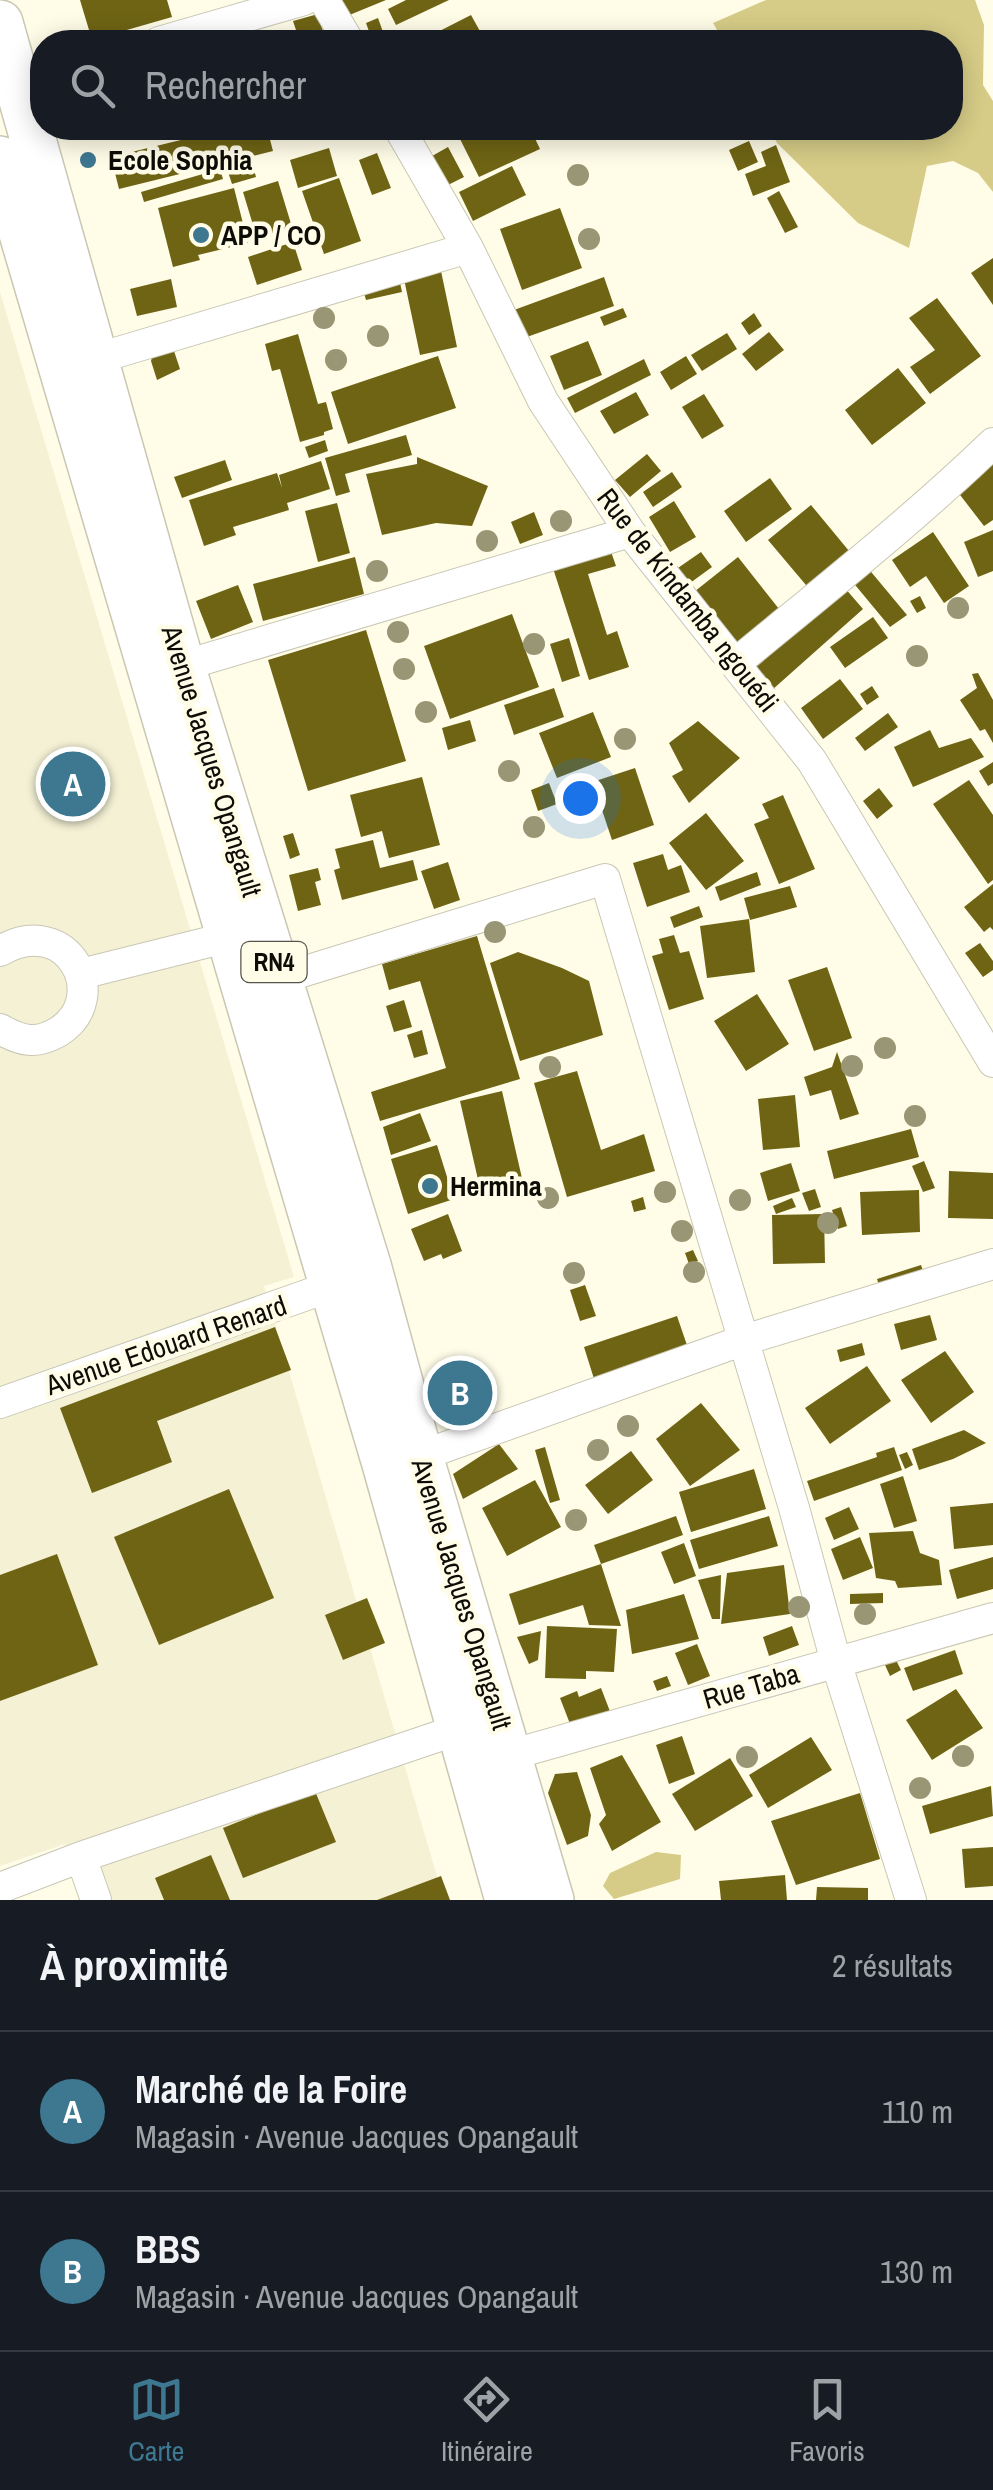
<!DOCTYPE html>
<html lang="fr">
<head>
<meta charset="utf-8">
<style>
  body { margin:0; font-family:"Archivo Narrow",sans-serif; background:#20242c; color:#f1f3f6 }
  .you { position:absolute; left:580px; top:798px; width:35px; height:35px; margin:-25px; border:8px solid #fff; border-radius:50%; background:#1a73e8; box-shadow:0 0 0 15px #1a73e833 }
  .badge { display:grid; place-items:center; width:65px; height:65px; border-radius:50%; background:#3d7790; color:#fff; font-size:32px; font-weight:700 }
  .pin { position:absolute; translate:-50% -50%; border:5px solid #fff; box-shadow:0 2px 10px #0006 }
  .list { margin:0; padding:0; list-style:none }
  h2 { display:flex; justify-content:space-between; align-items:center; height:130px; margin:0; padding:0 40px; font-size:42px }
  h2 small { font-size:32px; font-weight:400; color:#9ea1a6 }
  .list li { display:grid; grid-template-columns:65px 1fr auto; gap:30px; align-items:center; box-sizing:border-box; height:160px; padding:0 40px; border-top:2px solid #363941 }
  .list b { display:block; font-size:38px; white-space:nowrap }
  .list p { margin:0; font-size:32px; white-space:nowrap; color:#9ea1a6 }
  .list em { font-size:32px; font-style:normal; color:#9ea1a6 }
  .icon { flex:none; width:55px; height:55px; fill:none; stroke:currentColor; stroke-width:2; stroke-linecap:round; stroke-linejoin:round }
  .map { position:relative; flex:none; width:993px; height:1900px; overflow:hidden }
  .search { position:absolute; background:#171b24; box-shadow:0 5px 25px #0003; left:30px; right:30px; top:30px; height:110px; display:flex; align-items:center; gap:25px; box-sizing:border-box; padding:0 35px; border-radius:40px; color:#9ea1a6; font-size:38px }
  .sheet { height:450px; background:#171b24 }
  nav { display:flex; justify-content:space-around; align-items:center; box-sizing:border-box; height:140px; border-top:2px solid #363941; background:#171b24; font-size:28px; color:#9ea1a6 }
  nav a { display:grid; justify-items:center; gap:5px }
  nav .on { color:#3d7790 }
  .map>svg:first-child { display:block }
</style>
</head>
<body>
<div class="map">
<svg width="993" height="1900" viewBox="0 0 993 1900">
  <rect width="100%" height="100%" fill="#fffde8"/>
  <path fill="#f4f1d5" d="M0,292L294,1277L264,1286L444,1900H87L65,1844L0,1866Z"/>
  <path fill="#d6cc87" d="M766,0H975L984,25L983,85L993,101V192L978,173L953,161L927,166L909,248L858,223L777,143L769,128H950V42H724L713,23Z
    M656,1852L681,1855L680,1879L614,1899L603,1886L610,1873Z"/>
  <path fill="#6f6414" d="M80,0H167L172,17L92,40Z
    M340,0H386L347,16Z
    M406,0H449L396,25L388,9Z
    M318,14L326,42H300L293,21Z
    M471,15L486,42H418Z
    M378,18L383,32L371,37L366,23Z
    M230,128H267L273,151L119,189L111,157Z
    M464,128H530L540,149L479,177L456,131Z
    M749,141L758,162L738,171L729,150Z
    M776,145L790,182L753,196L745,174L766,166L761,152Z
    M448,147L464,177L440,189L425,160Z
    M329,148L337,176L298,188L290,160Z
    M377,153L391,188L372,195L359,160Z
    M252,162L256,177L232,184L227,169Z
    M512,166L526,195L473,221L459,192Z
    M220,169L223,179L144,202L141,192Z
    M339,178L361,241L324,254L302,191Z
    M278,181L292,227L257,238L243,192Z
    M234,188L248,243L198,255L200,260L173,267L158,208Z
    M779,191L798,227L785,233L767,198Z
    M560,208L582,268L522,290L500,229Z
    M293,242L302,270L257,285L248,257Z
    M993,258V305L971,273Z
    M441,271L457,347L420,355L404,279Z
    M604,277L614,306L524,338L514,310Z
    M399,278L402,292L366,300L362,286Z
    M171,279L177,307L137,316L130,289Z
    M937,298L981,356L930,394L910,367L935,350L909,318Z
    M623,308L627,317L604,326L600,317Z
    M754,313L762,326L749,335L741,323Z
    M769,332L784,350L756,371L742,354Z
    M727,333L737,349L702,371L691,355Z
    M298,334L318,404L326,402L333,429L324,432V435L300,442L280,369L272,371L265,344Z
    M588,341L602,375L564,390L550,356Z
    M172,345L180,369L157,380L151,361L154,350Z
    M438,356L456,408L348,444L331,392Z
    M686,356L697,374L671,390L660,372Z
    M644,359L651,375L575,413L567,398Z
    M898,368L926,403L872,445L845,410Z
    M636,392L649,415L614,434L600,411Z
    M704,394L724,426L702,439L682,407Z
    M406,435L412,455L345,474L350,492L336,496L325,458Z
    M325,440L328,451L309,458L305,447Z
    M647,454L661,471L630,497L615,480Z
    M417,457L488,486L472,526L436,523L382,535L366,474L417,464Z
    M225,460L232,480L182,498L174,477Z
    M321,461L330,489L287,503L289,510L233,527L236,535L204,546L189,500L277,473L282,488L279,475Z
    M993,463V520L984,526L957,491Z
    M672,472L682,487L653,507L643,492Z
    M770,478L792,509L746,542L724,511Z
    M674,501L696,537L670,552L649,517Z
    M337,503L350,553L318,562L305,511Z
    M811,505L854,557L811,591L768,540Z
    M534,512L543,535L520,544L511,522Z
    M993,530V571L978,577L964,542Z
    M933,532L969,586L944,603L926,576L910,587L892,560Z
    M608,543L616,566L588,574L607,635L617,631L629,667L589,680L551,562Z
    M701,552L712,567L686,586L675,570Z
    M355,557L364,594L263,621L253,584Z
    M738,557L783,614L738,649L694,592Z
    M867,567L907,615L890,627L851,580Z
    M238,585L253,622L211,639L196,601Z
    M844,587L863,609L772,690L752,668Z
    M920,596L926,608L917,613L910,601Z
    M512,614L539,687L450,719L424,646Z
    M873,617L888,638L845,668L830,647Z
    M366,630L406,761L308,791L268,660Z
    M569,638L580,676L562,682L550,644Z
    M978,673L993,700V743L985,729L980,731L960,700L977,688L972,674Z
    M840,679L863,709L823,739L801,708Z
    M872,686L879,697L867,705L860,694Z
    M554,688L564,717L514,735L504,705Z
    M593,712L611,757L557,778L539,733Z
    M888,713L898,727L865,751L855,738Z
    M470,720L476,741L448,750L442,728Z
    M698,721L740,758L689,803L672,776L683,770L669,743Z
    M930,730L939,748L971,738L984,757L913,787L894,747Z
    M993,762V783L988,786L979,771Z
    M635,768L654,825L612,840L602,810L571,820L562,792Z
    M422,777L440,845L389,858L382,831L361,837L350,795Z
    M969,780L993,815V880L988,884L933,804Z
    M549,783L557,804L538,811L531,790Z
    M879,788L893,806L877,819L863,801Z
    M783,795L815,869L779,884L754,824L769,818L762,804Z
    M706,813L744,861L706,890L669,843Z
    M293,833L300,855L290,859L283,836Z
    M373,840L380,868L413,860L418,880L342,900L334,870L340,868L335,849Z
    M663,854L668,870L681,865L690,892L647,907L633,863Z
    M448,862L460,900L434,909L421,871Z
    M318,868L321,880L315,882L321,905L298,911L289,875Z
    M757,872L761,885L720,901L715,887Z
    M993,884V930L990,927L984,932L964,907Z
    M790,886L797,907L750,920L744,898Z
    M699,906L703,917L674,928L670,917Z
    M749,919L755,972L707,978L700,926Z
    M674,935L680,953L689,951L704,999L669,1010L652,956L663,953L659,939Z
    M477,936L520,1079L380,1121L371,1092L446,1068L420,981L389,990L382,964Z
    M980,943L993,961V970L983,977L965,953Z
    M518,952L562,968L589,981L603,1035L520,1061L490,963Z
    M827,967L852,1038L814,1051L788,980Z
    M757,994L789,1044L746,1071L714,1021Z
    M404,1000L412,1027L394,1032L386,1006Z
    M422,1030L428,1054L414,1058L407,1035Z
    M837,1052L859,1114L840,1120L831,1090L810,1096L804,1077L832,1067Z
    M577,1071L601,1150L644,1134L655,1171L567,1197L534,1083Z
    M502,1091L524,1187L482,1197L460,1101Z
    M795,1095L800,1147L763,1150L758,1099Z
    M420,1113L431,1141L391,1155L383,1127Z
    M911,1129L919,1157L834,1179L827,1151Z
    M437,1145L454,1199L408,1214L391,1159Z
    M924,1161L935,1188L923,1192L912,1166Z
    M791,1163L800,1191L768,1201L760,1173Z
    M949,1171L993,1173V1219L948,1218Z
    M815,1189L821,1207L809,1211L802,1193Z
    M919,1190L920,1232L862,1235L860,1192Z
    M643,1197L646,1209L634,1212L631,1201Z
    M792,1198L796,1207L776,1214L773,1206Z
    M841,1207L847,1226L838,1229L832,1210Z
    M448,1214L462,1251L443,1259L441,1254L424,1261L411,1229Z
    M824,1214L825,1263L773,1264L772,1215Z
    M693,1250L698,1261L689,1264L685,1253Z
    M921,1265L926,1279L881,1292L877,1279Z
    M585,1285L596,1316L580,1321L570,1290Z
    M930,1315L937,1340L901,1350L894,1324Z
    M677,1316L689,1351L595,1382L584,1347Z
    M275,1327L291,1370L157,1421L172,1462L92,1493L60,1408Z
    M862,1343L865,1355L840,1362L837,1350Z
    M945,1351L974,1392L931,1423L901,1380Z
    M475,1364L481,1384L454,1393L448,1373Z
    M867,1366L891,1401L830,1444L805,1408Z
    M701,1403L740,1450L690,1486L656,1439Z
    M964,1430L986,1443L953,1459L919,1470L912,1449Z
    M499,1444L518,1469L463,1499L453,1474Z
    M545,1447L560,1500L550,1503L535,1450Z
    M894,1447L902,1470L814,1501L807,1481L877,1457L876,1453Z
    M631,1451L653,1480L608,1514L585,1485Z
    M907,1452L913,1465L905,1469L899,1455Z
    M754,1469L766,1509L691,1532L679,1492Z
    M903,1476L917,1521L894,1528L880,1484Z
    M535,1480L561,1527L507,1556L482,1508Z
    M229,1489L274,1598L159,1645L114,1537Z
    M993,1503V1545L954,1549L950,1507Z
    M849,1507L859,1529L834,1540L825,1518Z
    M676,1516L683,1535L601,1564L594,1545Z
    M769,1516L778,1546L699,1569L690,1540Z
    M913,1531L920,1553L939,1560L942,1585L898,1588L895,1581L876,1578L869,1533Z
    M860,1537L873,1568L843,1580L831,1549Z
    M684,1543L696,1576L674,1584L661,1552Z
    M57,1554L98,1665L0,1701V1575Z
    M993,1557V1589L957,1599L949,1570Z
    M601,1564L621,1626L589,1625L583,1605L519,1625L509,1594Z
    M784,1565L790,1614L721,1624L727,1573Z
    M721,1575L720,1619H712L698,1580Z
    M883,1593V1603L850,1604V1594Z
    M684,1594L699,1639L632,1654L626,1610Z
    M367,1598L385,1643L343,1660L325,1615Z
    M547,1626L617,1629L614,1672L586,1671V1679L545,1678Z
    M792,1626L799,1645L769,1656L763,1637Z
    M541,1631L538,1660L529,1664L517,1637Z
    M697,1644L710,1676L688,1685L675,1653Z
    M955,1650L963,1674L913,1691L904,1668Z
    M896,1660L901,1670L890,1676L885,1665Z
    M667,1676L671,1686L657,1691L653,1681Z
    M601,1688L611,1714L572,1729L560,1698L577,1691L579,1697Z
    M956,1689L983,1728L932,1760L906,1720Z
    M682,1736L695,1774L669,1784L656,1745Z
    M811,1737L832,1770L768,1808L749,1775Z
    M622,1755L661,1822L612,1851L599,1824L606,1815L590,1768Z
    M730,1758L753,1796L695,1831L672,1794Z
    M577,1772L591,1815L588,1836L567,1845L548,1793L555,1774Z
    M991,1786L993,1816L930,1834L922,1806Z
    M315,1791L336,1842L243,1878L223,1828Z
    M860,1793L880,1859L796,1885L771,1821Z
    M993,1847V1886L965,1888L962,1849Z
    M211,1855L230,1900H164L155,1878Z
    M785,1875L787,1900H721L719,1881Z
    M441,1876L450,1900H377Z
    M817,1887L868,1888V1900H816Z"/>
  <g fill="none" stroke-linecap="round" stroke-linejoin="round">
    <defs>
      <path id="minor" d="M324,0L349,42
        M159,42L304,0
        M399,128L468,248L543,401L630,532L812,761L993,1062
        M95,359L468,248
        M736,663C823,591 912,521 993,443
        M182,666L630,532
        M0,951C68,911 113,998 58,1032C36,1045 21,1041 0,1029
        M81,974L229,937
        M279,979L605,879L794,1508L836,1662L911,1900
        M0,1403L332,1286
        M420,1456L744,1340L993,1264
        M510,1755L993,1618
        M81,1857L96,1900
        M0,1888L81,1857L460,1729"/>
      <path id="highway" d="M0,23L182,666L368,1265L420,1456L551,1900
        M0,159L385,1464L508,1900"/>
    </defs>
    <use href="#minor" stroke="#c9c7b4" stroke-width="32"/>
    <use href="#highway" stroke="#c9c7b4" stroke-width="48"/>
    <use href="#minor" stroke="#fff" stroke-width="30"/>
    <use href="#highway" stroke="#fff" stroke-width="45"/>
  </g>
  <g fill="#999675">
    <circle cx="578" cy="175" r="11"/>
    <circle cx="589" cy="239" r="11"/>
    <circle cx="324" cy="318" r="11"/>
    <circle cx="378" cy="336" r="11"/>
    <circle cx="336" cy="360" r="11"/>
    <circle cx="561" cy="521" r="11"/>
    <circle cx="487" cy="541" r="11"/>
    <circle cx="377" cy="571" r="11"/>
    <circle cx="958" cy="608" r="11"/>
    <circle cx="398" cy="632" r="11"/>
    <circle cx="534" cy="644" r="11"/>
    <circle cx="917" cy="656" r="11"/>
    <circle cx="404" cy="669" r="11"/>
    <circle cx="426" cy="712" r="11"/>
    <circle cx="625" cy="739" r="11"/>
    <circle cx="509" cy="771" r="11"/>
    <circle cx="534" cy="827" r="11"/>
    <circle cx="495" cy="932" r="11"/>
    <circle cx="885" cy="1048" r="11"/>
    <circle cx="852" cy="1066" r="11"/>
    <circle cx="550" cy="1067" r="11"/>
    <circle cx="915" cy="1116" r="11"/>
    <circle cx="665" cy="1192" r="11"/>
    <circle cx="548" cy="1198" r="11"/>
    <circle cx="740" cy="1200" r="11"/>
    <circle cx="828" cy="1223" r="11"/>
    <circle cx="682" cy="1231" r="11"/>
    <circle cx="694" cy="1272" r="11"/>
    <circle cx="574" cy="1273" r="11"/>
    <circle cx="628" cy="1426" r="11"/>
    <circle cx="598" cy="1450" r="11"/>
    <circle cx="576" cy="1520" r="11"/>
    <circle cx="799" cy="1607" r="11"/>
    <circle cx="865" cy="1614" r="11"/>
    <circle cx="963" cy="1756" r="11"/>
    <circle cx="747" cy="1757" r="11"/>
    <circle cx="920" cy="1788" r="11"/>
  </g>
  <g fill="#3d7790" stroke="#fffde8" stroke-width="4">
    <circle cx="88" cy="160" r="10"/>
    <circle cx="201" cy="235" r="10"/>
    <circle cx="430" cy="1186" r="10"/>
  </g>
  <g text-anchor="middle" stroke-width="9" stroke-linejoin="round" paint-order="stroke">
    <rect fill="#fffde8" stroke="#56544a" stroke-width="2.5" x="241.5" y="942" width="65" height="40" rx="8"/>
    <g font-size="25" font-weight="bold" fill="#0d0c06">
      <text x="274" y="971">RN4</text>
    </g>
    <g font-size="28" font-weight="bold" fill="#0d0c06" stroke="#fffde8" text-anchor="start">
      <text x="108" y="170">Ecole Sophia</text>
      <text x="221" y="245">APP / CO</text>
      <text x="450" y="1196">Hermina</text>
    </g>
    <g font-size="28" fill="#0d0c06" stroke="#fffde8">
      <text transform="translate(688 600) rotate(52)" y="10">Rue de Kindamba ngouédi</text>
      <text transform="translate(212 761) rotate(73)" y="10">Avenue Jacques Opangault</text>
      <text transform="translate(166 1345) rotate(-19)" y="10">Avenue Edouard Renard</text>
      <text transform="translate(462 1594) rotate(73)" y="10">Avenue Jacques Opangault</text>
      <text transform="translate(751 1686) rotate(-16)" y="10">Rue Taba</text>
    </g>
  </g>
</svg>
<div class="you"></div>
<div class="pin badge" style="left:73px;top:784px">A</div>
<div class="pin badge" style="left:460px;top:1393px">B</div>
<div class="search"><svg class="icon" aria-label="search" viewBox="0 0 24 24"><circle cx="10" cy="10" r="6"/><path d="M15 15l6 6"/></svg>Rechercher</div>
</div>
<section class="sheet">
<h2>À proximité<small>2 résultats</small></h2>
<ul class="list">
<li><span class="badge">A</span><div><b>Marché de la Foire</b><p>Magasin · Avenue Jacques Opangault</p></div><em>110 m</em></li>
<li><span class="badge">B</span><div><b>BBS</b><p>Magasin · Avenue Jacques Opangault</p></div><em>130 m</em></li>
</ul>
</section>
<nav>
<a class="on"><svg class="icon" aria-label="map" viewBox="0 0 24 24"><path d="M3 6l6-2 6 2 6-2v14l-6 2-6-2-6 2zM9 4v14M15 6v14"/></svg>Carte</a>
<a><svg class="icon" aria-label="directions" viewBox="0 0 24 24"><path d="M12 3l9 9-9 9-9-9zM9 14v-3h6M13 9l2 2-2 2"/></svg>Itinéraire</a>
<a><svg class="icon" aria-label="saved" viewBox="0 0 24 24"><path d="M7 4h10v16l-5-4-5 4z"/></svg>Favoris</a>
</nav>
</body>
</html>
